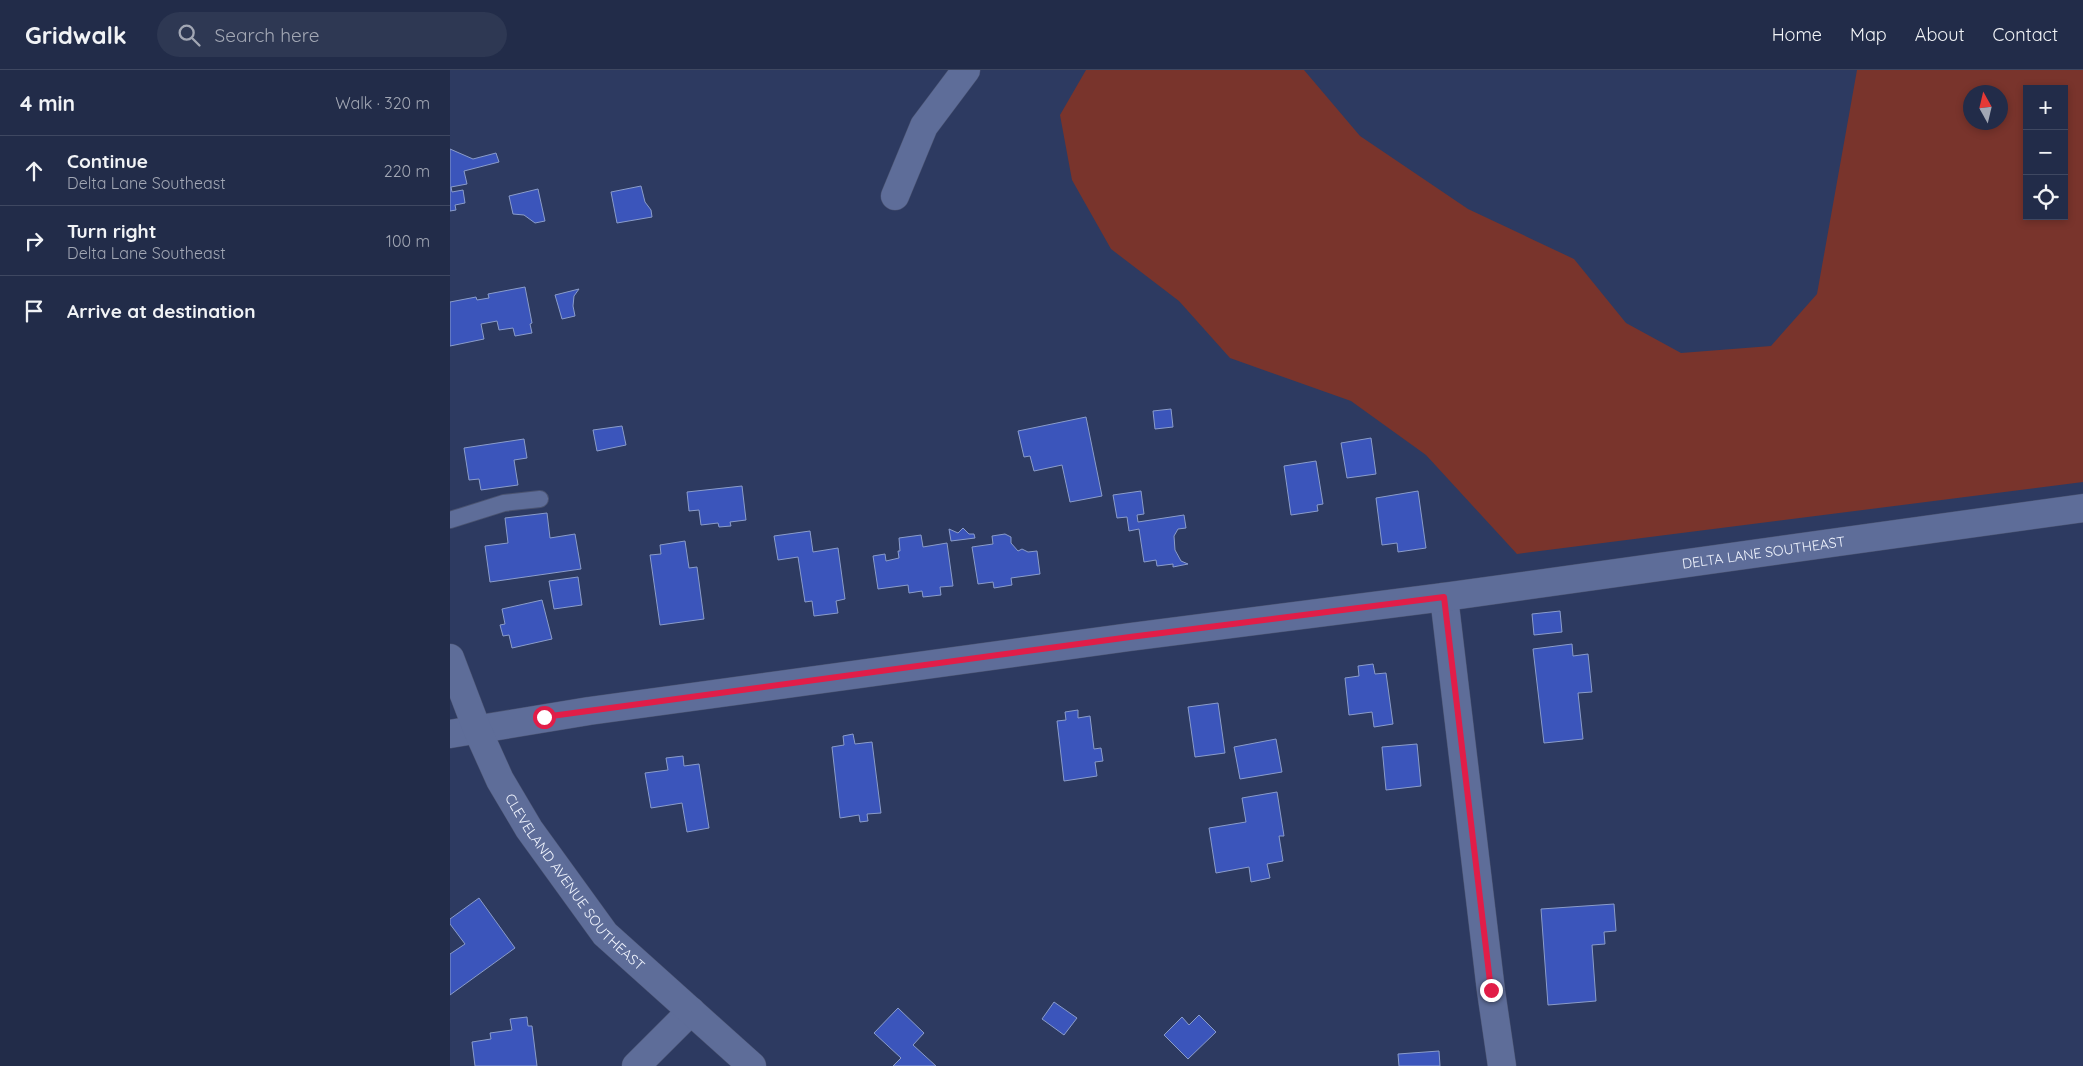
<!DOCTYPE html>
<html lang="en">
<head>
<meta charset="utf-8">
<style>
  body { margin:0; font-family:Quicksand,sans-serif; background:#2e3853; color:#f1f3f6 }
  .controls { position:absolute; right:15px; top:15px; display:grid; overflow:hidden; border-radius:0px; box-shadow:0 2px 8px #0003 }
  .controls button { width:45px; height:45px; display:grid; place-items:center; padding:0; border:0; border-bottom:1px solid #3f4861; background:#222c49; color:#f1f3f6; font:25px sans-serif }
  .compass { position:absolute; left:1513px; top:15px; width:45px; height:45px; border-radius:50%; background:#222c49; box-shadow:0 2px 8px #0003; rotate:352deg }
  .stop { position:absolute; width:15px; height:15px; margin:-11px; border:4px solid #e11d48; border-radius:50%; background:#fff }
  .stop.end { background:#e11d48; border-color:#fff; box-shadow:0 1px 5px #0008 }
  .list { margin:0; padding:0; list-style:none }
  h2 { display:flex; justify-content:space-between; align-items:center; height:65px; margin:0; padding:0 20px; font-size:21px }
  h2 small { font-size:16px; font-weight:400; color:#a2a7b4 }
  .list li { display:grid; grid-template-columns:32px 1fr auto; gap:15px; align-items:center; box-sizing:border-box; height:70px; padding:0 20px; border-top:1px solid #3f4861 }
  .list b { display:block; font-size:19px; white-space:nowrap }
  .list p { margin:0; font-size:16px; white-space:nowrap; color:#a2a7b4 }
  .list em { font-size:16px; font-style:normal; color:#a2a7b4 }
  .icon { flex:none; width:28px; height:28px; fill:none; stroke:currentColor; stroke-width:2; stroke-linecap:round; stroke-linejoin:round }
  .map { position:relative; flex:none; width:1633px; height:996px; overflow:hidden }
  header { display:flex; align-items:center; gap:30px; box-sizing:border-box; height:70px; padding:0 25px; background:#222c49; border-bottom:1px solid #3f4861 }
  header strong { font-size:24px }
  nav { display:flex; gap:28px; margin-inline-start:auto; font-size:18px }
  .search { width:350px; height:45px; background:#2e3853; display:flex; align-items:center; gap:12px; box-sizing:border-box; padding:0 18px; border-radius:28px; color:#a2a7b4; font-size:19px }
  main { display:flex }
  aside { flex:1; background:#222c49 }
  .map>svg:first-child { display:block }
</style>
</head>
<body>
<header>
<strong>Gridwalk</strong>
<div class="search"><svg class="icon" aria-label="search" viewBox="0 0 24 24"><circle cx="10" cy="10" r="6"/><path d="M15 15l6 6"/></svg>Search here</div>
<nav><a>Home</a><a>Map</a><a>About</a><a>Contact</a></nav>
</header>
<main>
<aside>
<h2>4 min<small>Walk · 320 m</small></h2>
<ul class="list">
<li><svg class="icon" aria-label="ahead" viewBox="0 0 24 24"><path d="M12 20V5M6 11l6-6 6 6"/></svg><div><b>Continue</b><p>Delta Lane Southeast</p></div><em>220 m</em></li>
<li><svg class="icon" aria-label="right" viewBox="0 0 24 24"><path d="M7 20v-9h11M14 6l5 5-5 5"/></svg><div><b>Turn right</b><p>Delta Lane Southeast</p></div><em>100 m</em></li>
<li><svg class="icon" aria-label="arrive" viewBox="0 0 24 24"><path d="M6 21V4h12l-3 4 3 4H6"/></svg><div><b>Arrive at destination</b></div></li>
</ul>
</aside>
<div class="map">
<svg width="1633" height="996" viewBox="0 0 1633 996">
  <rect width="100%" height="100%" fill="#2d3a61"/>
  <path fill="#79342c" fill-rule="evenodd" d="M636,0H854L910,66L1018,139L1124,189L1176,253L1231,283L1321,276L1367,224L1407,0H1633V412L1067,484L976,385L901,331L780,288L729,231L661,179L622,110L610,45ZM1577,19H1614V146H1577ZM1520,22H1550V52H1520Z"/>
  <path fill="#3b55bb" stroke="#8a9cca" d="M0,79L23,89L46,83L49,92L14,101L17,114L1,117L2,122L13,120L15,133L5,135L6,140L0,141Z
    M191,116L195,132L201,140L202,147L167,153L161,122Z
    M88,119L95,151L85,153L74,145L63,144L59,126Z
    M75,217L82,253L80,254L82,263L65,266L63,258L49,260L47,251L31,254L34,269L0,276V232L26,227L27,230L39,228L38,224Z
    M129,219L124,226L123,236L125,246L112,249L105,225Z
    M721,339L723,357L705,359L703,341Z
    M636,347L652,426L620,432L612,395L584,401L580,386L574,387L568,361Z
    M172,356L176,375L147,381L143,360Z
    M921,368L926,404L897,408L891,373Z
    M74,369L77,388L64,390L68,415L31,420L29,409L19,410L14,378Z
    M866,391L873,434L867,435L868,441L841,445L834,396Z
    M292,416L296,450L280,452L281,456L269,457L268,453L251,455L249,440L239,441L237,422Z
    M691,421L694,444L687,445L688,452L734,445L736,458L728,459L724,466L725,480L731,491L738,494L723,497V494L707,496L706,490L694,492L689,459L679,461L677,447L667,448L663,425Z
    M968,421L976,478L948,482L947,473L932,475L926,428Z
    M97,443L100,468L125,464L131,499L40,512L35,476L58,473L55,448Z
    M513,458L519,464H524L525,468L501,471L499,459L508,463Z
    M360,461L363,482L388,478L395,529L386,531L388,543L364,546L362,531L355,532L348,487L328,490L324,466Z
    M555,464L561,467V473L568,481L572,479L578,482L587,481L590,504L561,508L562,515L544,518L543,512L528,514L522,477L543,474L542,466Z
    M471,465L473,477L497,473L503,516L490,517L491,525L473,527L472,521L459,523L458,515L428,519L423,486L435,484L436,491L449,488L448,481H450L449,468Z
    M235,471L239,498L247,497L254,549L210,555L200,485L211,484L210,475Z
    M128,507L132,535L104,539L99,511Z
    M92,530L102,569L62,578L59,565L53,566L50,555L55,554L52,539Z
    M1110,541L1112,562L1084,565L1082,544Z
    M1122,574L1123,586L1138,584L1142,622L1128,623L1133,669L1094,673L1083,579Z
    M923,594L925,604L936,603L943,654L924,657L922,642L899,645L895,608L909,606L908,596Z
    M768,633L775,683L745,687L738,637Z
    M628,640V648L640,646L644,679L651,678L653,691L645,692L647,706L614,711L607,651L616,650L615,642Z
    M403,664L405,674L422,672L431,743L417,744L418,751L410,752L409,745L390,748L382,677L394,675L393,666Z
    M826,669L832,702L790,709L784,677Z
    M967,674L971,716L936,720L932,677Z
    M233,686L234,696L249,694L259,758L237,762L232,733L201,738L195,703L218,700L216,688Z
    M827,722L834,766H829L833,791L817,794L820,808L801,812L799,797L766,803L759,758L796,752L792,728Z
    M29,828L65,878L0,925V884L15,874L0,854V849Z
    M1164,834L1166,861L1154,862L1155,874L1142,875L1146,931L1098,935L1091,839Z
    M604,932L627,948L614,965L592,949Z
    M448,938L474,963L463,975L486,996H443L451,988L424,963Z
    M749,945L766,962L738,989L714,965L732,947L739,955Z
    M77,947L78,956H82L87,996H25L22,972L41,969L40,963L62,960L60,949Z
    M989,981L990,996H949L948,984Z"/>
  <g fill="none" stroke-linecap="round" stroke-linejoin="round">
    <defs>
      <path id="lane" d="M0,450L54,433L90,429"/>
      <g id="street">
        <path d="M445,126L474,56L516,0"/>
        <path d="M994,527L1041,921L1052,996"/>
        <path id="s1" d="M0,664L139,641L680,567L994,527L1633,438"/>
        <path d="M186,996L241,941"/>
      </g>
      <g id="secondary">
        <path id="s2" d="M0,588L27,659L50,710L79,759L155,864L302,996"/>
      </g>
    </defs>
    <use href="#lane" stroke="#4a5371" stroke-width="18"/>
    <use href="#street" stroke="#4a5371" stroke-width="29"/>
    <use href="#secondary" stroke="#4a5371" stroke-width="29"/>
    <use href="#lane" stroke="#5e6d99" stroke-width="16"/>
    <use href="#street" stroke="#5e6d99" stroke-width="28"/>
    <use href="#secondary" stroke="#5e6d99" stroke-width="28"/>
  </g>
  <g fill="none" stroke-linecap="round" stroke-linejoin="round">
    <path stroke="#e11d48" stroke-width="6" d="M94,647L680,567L994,527L1041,920"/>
  </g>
  <g text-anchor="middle" stroke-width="5" stroke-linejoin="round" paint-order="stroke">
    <g font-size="14" fill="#f0f4fe" stroke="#1c2234">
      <text dy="5" stroke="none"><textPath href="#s1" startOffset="1326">DELTA LANE SOUTHEAST</textPath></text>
      <text dy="5" stroke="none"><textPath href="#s2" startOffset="259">CLEVELAND AVENUE SOUTHEAST</textPath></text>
    </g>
  </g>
</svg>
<div class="controls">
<button>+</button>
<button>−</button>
<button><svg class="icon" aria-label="locate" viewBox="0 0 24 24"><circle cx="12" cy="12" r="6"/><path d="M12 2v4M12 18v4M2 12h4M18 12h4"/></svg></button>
</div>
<svg class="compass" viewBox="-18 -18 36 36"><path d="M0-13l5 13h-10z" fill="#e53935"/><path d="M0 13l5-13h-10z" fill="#a2a7b4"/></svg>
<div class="stop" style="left:94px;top:647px"></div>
<div class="stop end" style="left:1041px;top:920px"></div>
</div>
</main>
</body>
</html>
